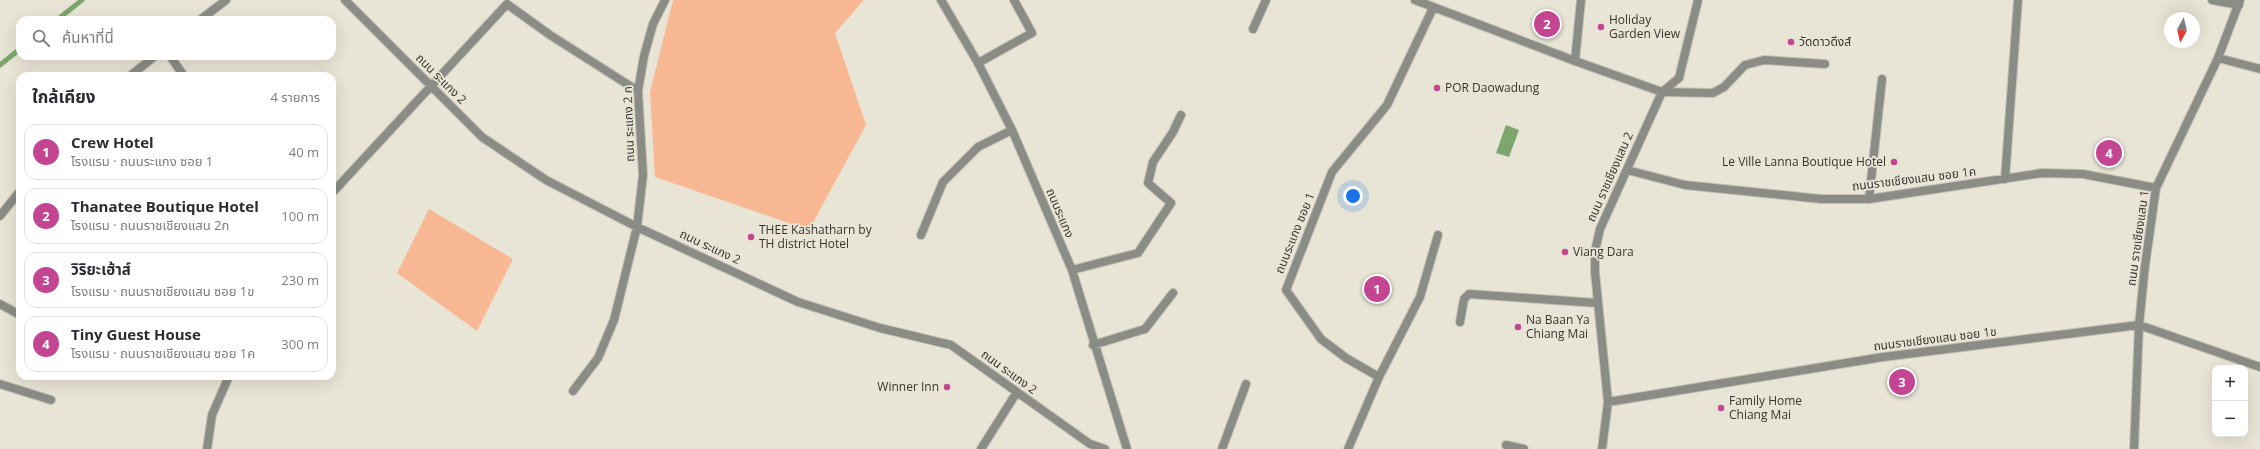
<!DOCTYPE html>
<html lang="th">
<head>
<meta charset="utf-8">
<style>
  body { margin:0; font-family:"Open Sans","Noto Sans Thai",sans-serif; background:#f7f7f7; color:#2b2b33 }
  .controls { position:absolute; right:12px; bottom:12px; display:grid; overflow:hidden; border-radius:8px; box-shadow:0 4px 16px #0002 }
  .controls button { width:36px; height:36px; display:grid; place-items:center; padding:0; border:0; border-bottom:1px solid #e1e1e2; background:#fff; color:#2b2b33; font:20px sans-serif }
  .compass { position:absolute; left:2164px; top:12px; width:36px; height:36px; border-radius:50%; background:#fff; box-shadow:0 4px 16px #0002; rotate:188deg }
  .you { position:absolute; left:1353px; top:196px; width:14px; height:14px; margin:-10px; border:3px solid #fff; border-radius:50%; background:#1a73e8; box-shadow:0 0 0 6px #1a73e833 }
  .badge { display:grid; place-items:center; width:26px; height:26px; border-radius:50%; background:#c44693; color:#fff; font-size:13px; font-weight:700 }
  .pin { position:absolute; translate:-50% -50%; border:2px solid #fff; box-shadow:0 1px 4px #0006 }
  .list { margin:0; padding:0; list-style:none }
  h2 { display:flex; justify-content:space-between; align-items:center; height:52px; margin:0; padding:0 16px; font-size:17px }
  h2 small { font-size:13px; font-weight:400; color:#7c7c81 }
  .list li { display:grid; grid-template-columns:26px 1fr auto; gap:12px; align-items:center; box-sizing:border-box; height:56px; margin:0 8px 8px; padding:0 8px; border:1px solid #e1e1e2; border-radius:12px }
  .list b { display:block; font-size:15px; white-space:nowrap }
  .list p { margin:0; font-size:13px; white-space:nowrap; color:#7c7c81 }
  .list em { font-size:13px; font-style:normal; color:#7c7c81 }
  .icon { flex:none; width:22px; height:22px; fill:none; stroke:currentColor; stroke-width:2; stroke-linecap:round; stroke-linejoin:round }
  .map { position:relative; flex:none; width:2260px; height:449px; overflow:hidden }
  .search { position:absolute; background:#fff; box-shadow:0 4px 16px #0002; left:16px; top:16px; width:320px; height:44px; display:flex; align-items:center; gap:10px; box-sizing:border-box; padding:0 14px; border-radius:12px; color:#7c7c81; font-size:15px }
  .panel { position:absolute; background:#fff; box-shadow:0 4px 16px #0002; left:16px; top:72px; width:320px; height:308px; border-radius:12px }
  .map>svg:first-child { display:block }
</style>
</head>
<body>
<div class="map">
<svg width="2260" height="449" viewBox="0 0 2260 449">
  <rect width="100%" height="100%" fill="#e9e5d6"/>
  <path fill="#f8b893" d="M673,0H864L835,33L866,125L809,230L655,177L650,92Z
    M429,209L513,259L477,331L397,273Z"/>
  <path fill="#7ca66d" d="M1506,125L1519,130L1509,157L1496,153Z"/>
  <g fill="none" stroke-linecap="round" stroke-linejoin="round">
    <path stroke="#7ca66d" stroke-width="5" d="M57,20L82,0
      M0,65L20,49"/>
    <defs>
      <path id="lane" d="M1253,29L1266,0
        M1575,61L1581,0
        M978,63L1032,33L1014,0
        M1662,92L1713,93L1724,87L1745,65L1764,60L1825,64
        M1460,322L1464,299L1469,294L1597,303
        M1506,445L1524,449"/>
      <path id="street" d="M345,0L482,137L546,180L637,227L798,302L880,328L951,345L1090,444L1105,449
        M941,0L978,63L1012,130L1072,270L1127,449
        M1415,0L1575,61L1662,92
        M2212,0L2239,5
        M200,20L226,0
        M170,56L184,76
        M2218,58L2260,69
        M130,76L155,56
        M1627,170L1685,185L1821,199H1869L2042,173L2083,174L2156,188
        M2005,179L2018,0
        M332,193L507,4L550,35L638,91
        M1869,199L1882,79
        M0,216L20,191
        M921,235L943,182L978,147L1012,130
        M1072,270L1138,253L1171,203L1148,183L1153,162L1173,132L1181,115
        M0,304L20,315
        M1093,345L1145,329L1173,293
        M1379,377L1346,358L1321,339L1286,290L1332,172L1387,105L1433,8
        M0,384L51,400
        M573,391L598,358L614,320L637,227L643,175L638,91L644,56L653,24L665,0
        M1608,402L1883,357L2139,325L2260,367
        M207,449L212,415L229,376
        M981,449L1017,392
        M1222,449L1246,384
        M1348,449L1379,377L1420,297L1438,235
        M1602,449L1608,402L1595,272V251L1600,229L1662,92L1679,78L1698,0
        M2134,449L2139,325L2145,266L2156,188L2218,58L2240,0"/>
    </defs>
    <use href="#lane" stroke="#c5c2b5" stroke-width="10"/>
    <use href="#street" stroke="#c5c2b5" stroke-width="10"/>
    <use href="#lane" stroke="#8b8c86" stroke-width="8"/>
    <use href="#street" stroke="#8b8c86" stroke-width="8"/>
  </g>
  <g fill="#c44693" stroke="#e9e5d6" stroke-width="1.5">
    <circle cx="1601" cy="27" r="4"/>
    <circle cx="1791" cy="42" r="4"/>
    <circle cx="1437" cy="88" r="4"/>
    <circle cx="1894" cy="162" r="4"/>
    <circle cx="751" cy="237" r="4"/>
    <circle cx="1565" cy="252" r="4"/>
    <circle cx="1518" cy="327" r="4"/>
    <circle cx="947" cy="387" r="4"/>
    <circle cx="1721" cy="408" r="4"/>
  </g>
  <g text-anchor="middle" stroke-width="3.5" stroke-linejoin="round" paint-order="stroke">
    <g font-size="12" fill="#36352f" stroke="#e9e5d6" text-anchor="start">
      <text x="1609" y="24">Holiday<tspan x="1609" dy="14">Garden View</tspan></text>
      <text x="1799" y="46">วัดดาวดึงส์</text>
      <text x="1445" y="92">POR Daowadung</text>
      <text x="1886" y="166" text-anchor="end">Le Ville Lanna Boutique Hotel</text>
      <text x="759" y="234">THEE Kashatharn by<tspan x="759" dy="14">TH district Hotel</tspan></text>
      <text x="1573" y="256">Viang Dara</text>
      <text x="1526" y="324">Na Baan Ya<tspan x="1526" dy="14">Chiang Mai</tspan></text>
      <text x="939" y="391" text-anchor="end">Winner Inn</text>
      <text x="1729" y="405">Family Home<tspan x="1729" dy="14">Chiang Mai</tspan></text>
    </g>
    <g font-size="12" fill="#36352f" stroke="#e9e5d6">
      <text transform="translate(441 79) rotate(45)" y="4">ถนน ระแกง 2</text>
      <text transform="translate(629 124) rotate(-92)" y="4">ถนน ระแกง 2 ก</text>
      <text transform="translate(1610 177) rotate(-66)" y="4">ถนน ราชเชียงแสน 2</text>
      <text transform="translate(1914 179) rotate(-7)" y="4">ถนนราชเชียงแสน ซอย 1ค</text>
      <text transform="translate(1060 213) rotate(67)" y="4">ถนนระแกง</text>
      <text transform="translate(1295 233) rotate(-68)" y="4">ถนนระแกง ซอย 1</text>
      <text transform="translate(2138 238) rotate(-82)" y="4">ถนน ราชเชียงแสน 1</text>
      <text transform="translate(710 247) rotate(25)" y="4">ถนน ระแกง 2</text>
      <text transform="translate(1935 339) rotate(-7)" y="4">ถนนราชเชียงแสน ซอย 1ข</text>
      <text transform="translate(1009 372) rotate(36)" y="4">ถนน ระแกง 2</text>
    </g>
  </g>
</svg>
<div class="controls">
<button>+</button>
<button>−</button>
</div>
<svg class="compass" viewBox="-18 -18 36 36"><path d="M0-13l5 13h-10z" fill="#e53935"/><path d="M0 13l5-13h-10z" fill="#7c7c81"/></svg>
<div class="you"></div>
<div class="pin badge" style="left:1377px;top:289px">1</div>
<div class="pin badge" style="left:1547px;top:24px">2</div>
<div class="pin badge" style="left:1902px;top:382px">3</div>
<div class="pin badge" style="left:2109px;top:153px">4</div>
<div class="search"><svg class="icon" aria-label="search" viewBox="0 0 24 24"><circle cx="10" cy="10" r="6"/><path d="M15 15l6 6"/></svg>ค้นหาที่นี่</div>
<section class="panel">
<h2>ใกล้เคียง<small>4 รายการ</small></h2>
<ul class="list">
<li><span class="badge">1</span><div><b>Crew Hotel</b><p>โรงแรม · ถนนระแกง ซอย 1</p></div><em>40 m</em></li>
<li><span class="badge">2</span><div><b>Thanatee Boutique Hotel</b><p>โรงแรม · ถนนราชเชียงแสน 2ก</p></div><em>100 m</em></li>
<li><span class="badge">3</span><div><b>วิริยะเฮ้าส์</b><p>โรงแรม · ถนนราชเชียงแสน ซอย 1ข</p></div><em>230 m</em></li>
<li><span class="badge">4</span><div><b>Tiny Guest House</b><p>โรงแรม · ถนนราชเชียงแสน ซอย 1ค</p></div><em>300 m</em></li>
</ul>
</section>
</div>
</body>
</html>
